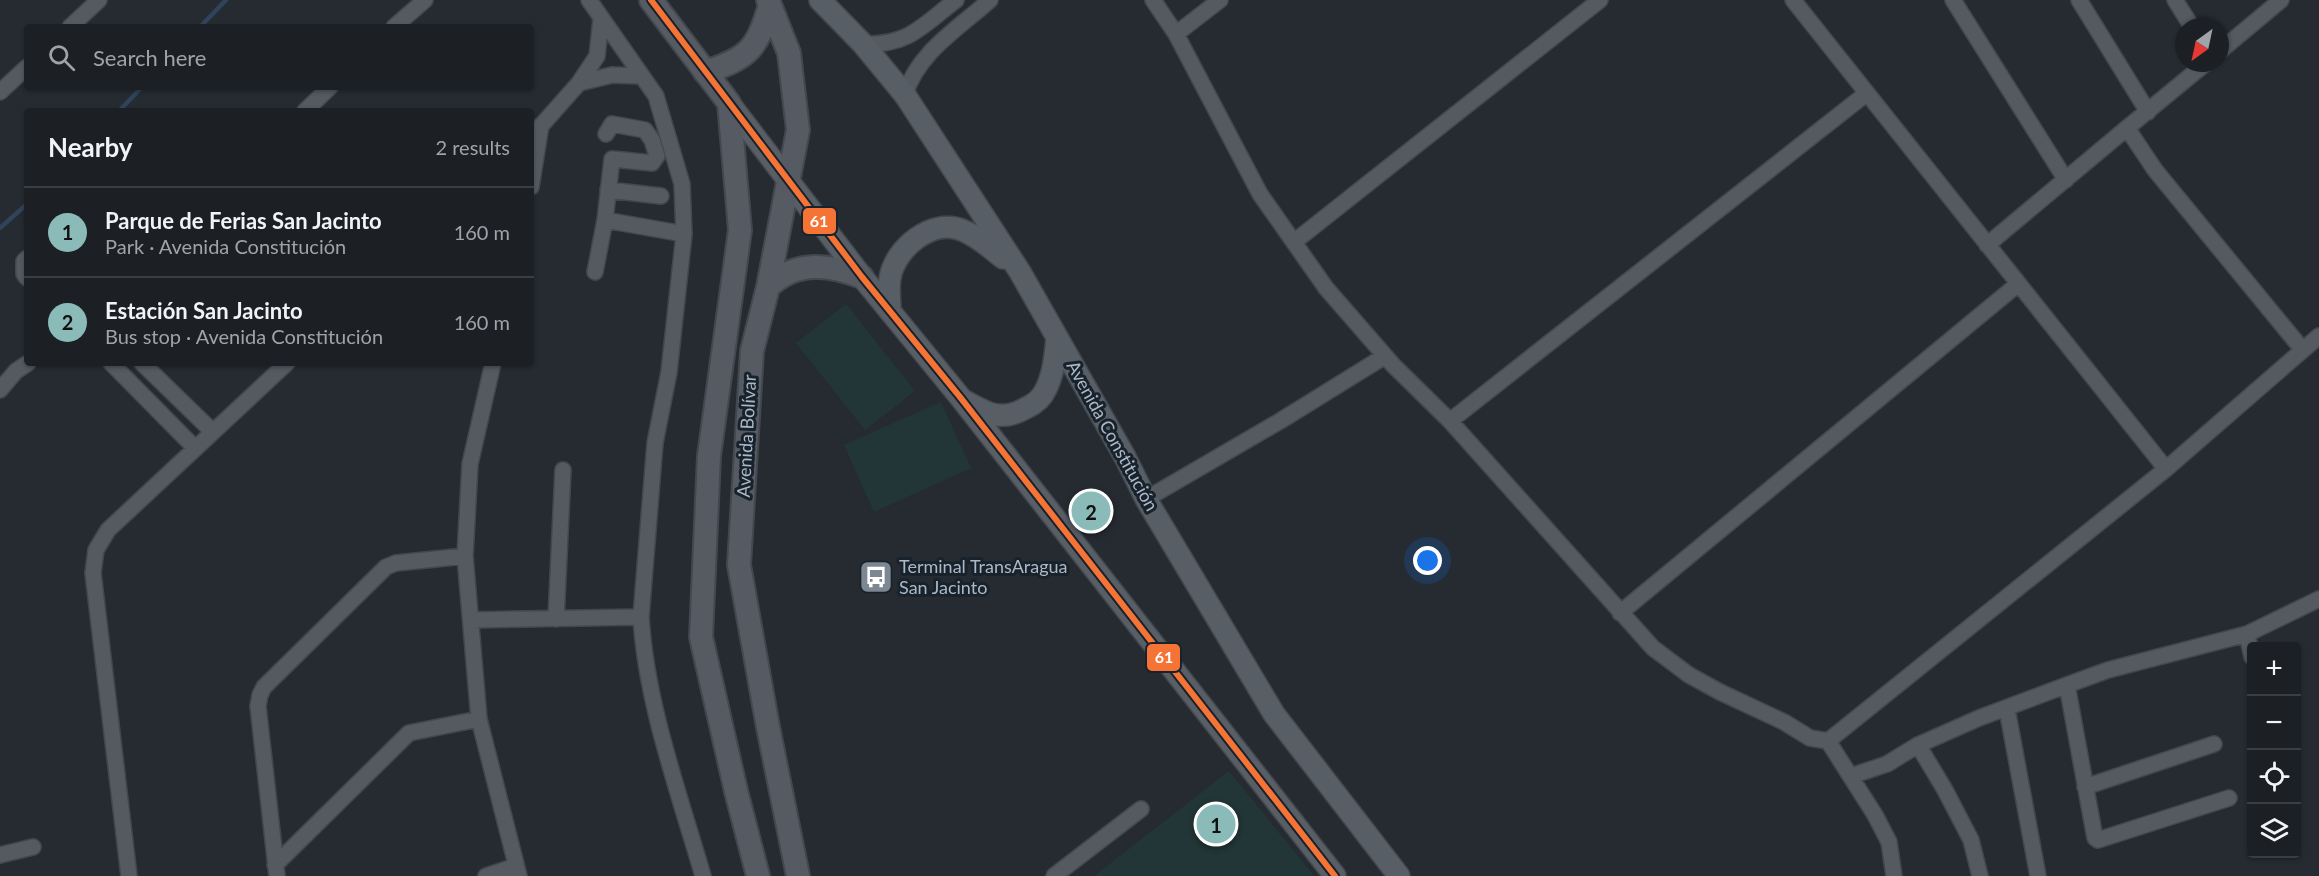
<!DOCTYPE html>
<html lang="en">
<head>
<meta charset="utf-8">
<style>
  body { margin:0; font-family:Lato,sans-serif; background:#292d32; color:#f1f3f6 }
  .controls { position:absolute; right:18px; bottom:18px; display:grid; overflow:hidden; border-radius:6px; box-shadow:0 2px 4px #0004 }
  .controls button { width:54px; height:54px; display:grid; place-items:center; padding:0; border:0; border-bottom:2px solid #3a3e42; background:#1c2025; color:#f1f3f6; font:30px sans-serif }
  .compass { position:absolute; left:2175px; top:18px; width:54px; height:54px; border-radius:50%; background:#1c2025; box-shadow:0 2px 4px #0004; rotate:213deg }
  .you { position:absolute; left:1428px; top:561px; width:21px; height:21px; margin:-15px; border:4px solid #fff; border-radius:50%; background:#1a73e8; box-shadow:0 0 0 9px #1a73e833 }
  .badge { display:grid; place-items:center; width:39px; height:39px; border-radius:50%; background:#8bbbb9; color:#111; font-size:20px; font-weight:700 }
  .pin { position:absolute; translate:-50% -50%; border:3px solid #fff; box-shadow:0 2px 6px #0006 }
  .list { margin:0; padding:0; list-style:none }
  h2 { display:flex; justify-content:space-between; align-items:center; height:78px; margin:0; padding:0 24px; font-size:26px }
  h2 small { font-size:20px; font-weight:400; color:#a0a3a7 }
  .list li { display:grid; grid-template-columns:39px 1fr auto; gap:18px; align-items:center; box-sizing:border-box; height:90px; padding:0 24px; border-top:2px solid #3a3e42 }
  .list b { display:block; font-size:22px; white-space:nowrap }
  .list p { margin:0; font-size:20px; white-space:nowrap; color:#a0a3a7 }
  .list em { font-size:20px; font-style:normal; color:#a0a3a7 }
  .icon { flex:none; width:33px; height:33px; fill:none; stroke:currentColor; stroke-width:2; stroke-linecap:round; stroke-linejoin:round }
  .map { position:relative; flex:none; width:2319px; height:876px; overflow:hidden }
  .search { position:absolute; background:#1c2025; box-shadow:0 2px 4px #0004; left:24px; top:24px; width:510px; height:66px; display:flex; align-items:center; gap:15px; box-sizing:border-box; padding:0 21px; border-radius:6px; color:#a0a3a7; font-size:22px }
  .panel { position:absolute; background:#1c2025; box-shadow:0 2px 4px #0004; left:24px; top:108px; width:510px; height:258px; border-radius:6px }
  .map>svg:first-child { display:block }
</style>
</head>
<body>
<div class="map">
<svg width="2319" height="876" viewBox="0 0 2319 876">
  <rect width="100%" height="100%" fill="#252b31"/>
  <path fill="#223637" d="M846,304L915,391L865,430L796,343Z
    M941,402L971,468L874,512L844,445Z
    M1229,771L1314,876H1094Z"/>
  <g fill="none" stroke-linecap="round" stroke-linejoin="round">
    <path stroke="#2f445a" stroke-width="4.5" d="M200,27L226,0
      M119,111L142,87
      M0,228L27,204"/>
    <defs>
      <path id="street" d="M589,0L656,96L682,184L684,234L669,372L655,443L641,617C646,703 679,793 703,876
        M1153,0L1176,34L1260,194L1326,288L1393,365L1450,421L1653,648L1689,675L1720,692L1784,722L1810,738L1828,741L1875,815L1889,842L1894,876
        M1793,0L2166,469
        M1953,0L2066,180
        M2079,0L2148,112
        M2175,0L2192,27
        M70,27L99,0
        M394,27L425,0
        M1176,34L1220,0
        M863,44C908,46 922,26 956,0
        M2220,51L2281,0
        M2206,63L2127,128L2155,170L2302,349
        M579,83L597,56L601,19
        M0,92L27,67
        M905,95C917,53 959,28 990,0
        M305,111L330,87
        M531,137L579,83L612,75L641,76
        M531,187L541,125
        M608,190L661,196
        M605,220L612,159L652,163L657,156L652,140L645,130L612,124L606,134
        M1294,242L1600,0
        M1987,245L2127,128
        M27,258L24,261V274L27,278
        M595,272L605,220L684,234
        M111,363L195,448
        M142,363L213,432
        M493,363L470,464L465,556L479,719L519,876
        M0,390L16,371L28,363
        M1450,421L1867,93
        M1146,499L1280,421L1385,356
        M1620,613L2018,284
        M556,619L563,470
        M472,620L641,617
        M2247,634L2252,657
        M2067,685L2095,838L2098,840L2229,798
        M2007,709L2038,876
        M1828,741L2166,469L2319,336
        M1918,745L1945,790L1971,840L1980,876
        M1851,776L1887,764L1918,745L1979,718L2067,685L2108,670L2247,634L2319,599
        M2085,787L2214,744
        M0,855L33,847
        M275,865L409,733L479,719
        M129,876L93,573L96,550L108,530L287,363
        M277,876L258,706L260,695L264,687L386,567L396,563L465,556
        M486,876L516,866
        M1054,876L1141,809"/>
      <path id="secondary" d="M820,0L863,44L905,95L1020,272L1125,457L1146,499L1274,714L1399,876
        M729,103L862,277L960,397L1335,876
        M890,310C890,300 888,288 890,278C895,248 932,218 962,230C978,236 990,248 1003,258
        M965,401C988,414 1002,422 1026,408C1035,404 1042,398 1046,389C1054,373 1055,355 1057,338"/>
      <path id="primary" d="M651,0L729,103L740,230L709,456L701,637L736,791L758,876
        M768,0L789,53L798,130L768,287L752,351L739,565L768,727L798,876
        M705,72C749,58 757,49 770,5
        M768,287C796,260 829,264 862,277"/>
    </defs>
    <use href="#street" stroke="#42474c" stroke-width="18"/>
    <use href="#secondary" stroke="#42474c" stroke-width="24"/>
    <use href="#primary" stroke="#42484e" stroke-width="26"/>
    <use href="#street" stroke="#545a60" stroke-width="15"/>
    <use href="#secondary" stroke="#585e65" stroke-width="21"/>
    <use href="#primary" stroke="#565b63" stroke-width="22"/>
    <defs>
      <path id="bus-1" d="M651,0L862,277L960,397L1335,876"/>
    </defs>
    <use href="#bus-1" stroke="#18222c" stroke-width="10"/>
    <use href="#bus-1" stroke="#f57335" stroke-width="6"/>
  </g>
  <defs>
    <symbol id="bus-square" viewBox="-11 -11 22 22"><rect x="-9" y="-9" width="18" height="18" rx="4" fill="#7d8791" stroke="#18222c"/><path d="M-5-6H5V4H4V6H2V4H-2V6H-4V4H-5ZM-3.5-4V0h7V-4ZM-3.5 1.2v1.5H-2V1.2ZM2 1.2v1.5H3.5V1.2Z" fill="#fff"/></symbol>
  </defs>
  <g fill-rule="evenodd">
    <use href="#bus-square" x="857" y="558" width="38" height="38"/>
  </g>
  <g text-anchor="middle" stroke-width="6" stroke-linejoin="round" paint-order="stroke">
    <g font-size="18" fill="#acb8c5" stroke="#18222c">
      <text transform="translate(747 436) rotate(-87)" y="6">Avenida Bolívar</text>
      <text transform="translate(1112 436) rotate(61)" y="6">Avenida Constitución</text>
    </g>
    <g font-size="18" fill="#acb8c5" stroke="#18222c" text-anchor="start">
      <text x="899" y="573">Terminal TransAragua<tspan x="899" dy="21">San Jacinto</tspan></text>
    </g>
  </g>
  <g stroke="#18222c" stroke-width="2">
    <rect x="802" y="207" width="35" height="28" rx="6" fill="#f57335"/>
    <rect x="1146" y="643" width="35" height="29" rx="6" fill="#f57335"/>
  </g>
  <g font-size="16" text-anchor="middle" font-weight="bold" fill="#fff">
    <text x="819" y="227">61</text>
    <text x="1164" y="663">61</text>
  </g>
</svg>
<div class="controls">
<button>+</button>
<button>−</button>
<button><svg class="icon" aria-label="locate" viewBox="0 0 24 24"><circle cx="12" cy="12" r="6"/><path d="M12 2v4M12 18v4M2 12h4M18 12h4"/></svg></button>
<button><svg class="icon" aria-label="layers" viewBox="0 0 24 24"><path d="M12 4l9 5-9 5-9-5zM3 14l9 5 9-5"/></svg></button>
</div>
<svg class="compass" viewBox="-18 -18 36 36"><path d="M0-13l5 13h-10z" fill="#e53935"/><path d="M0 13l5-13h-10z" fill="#a0a3a7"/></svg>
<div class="you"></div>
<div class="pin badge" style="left:1216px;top:824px">1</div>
<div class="pin badge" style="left:1091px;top:511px">2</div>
<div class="search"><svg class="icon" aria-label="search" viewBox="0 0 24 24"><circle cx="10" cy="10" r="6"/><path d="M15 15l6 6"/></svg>Search here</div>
<section class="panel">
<h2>Nearby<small>2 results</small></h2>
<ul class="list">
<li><span class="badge">1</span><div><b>Parque de Ferias San Jacinto</b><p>Park · Avenida Constitución</p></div><em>160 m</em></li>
<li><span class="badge">2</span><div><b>Estación San Jacinto</b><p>Bus stop · Avenida Constitución</p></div><em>160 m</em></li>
</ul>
</section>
</div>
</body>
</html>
